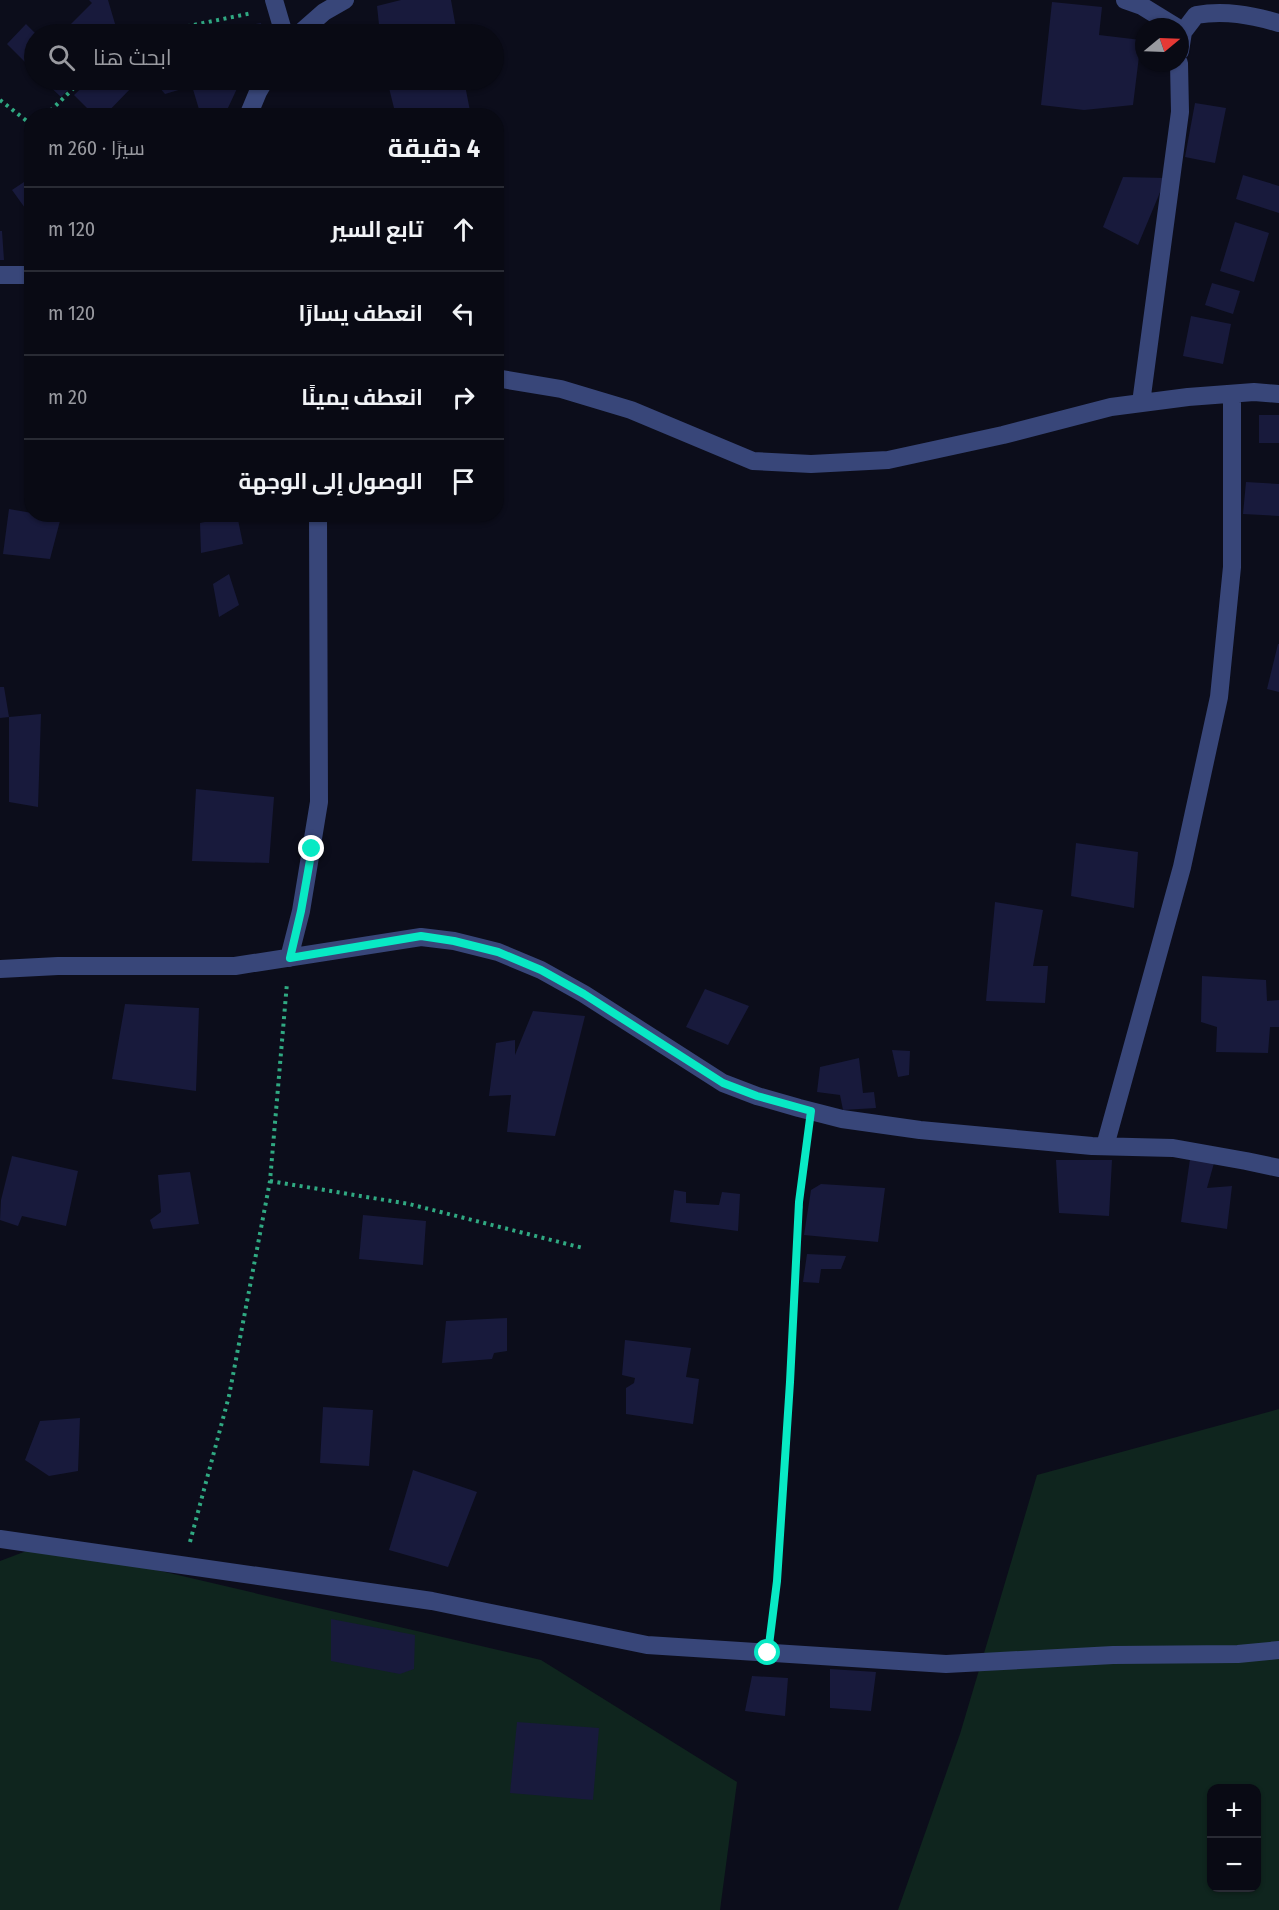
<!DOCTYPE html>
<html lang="ar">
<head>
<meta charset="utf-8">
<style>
  body { margin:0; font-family:"Fira Sans Condensed",Cairo,sans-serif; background:#12131d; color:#f1f3f6; direction:rtl }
  .controls { position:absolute; right:18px; bottom:18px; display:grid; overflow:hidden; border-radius:12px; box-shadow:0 2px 4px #0004 }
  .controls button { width:54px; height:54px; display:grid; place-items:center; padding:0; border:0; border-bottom:2px solid #292b34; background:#090a14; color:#f1f3f6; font:30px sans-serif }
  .compass { position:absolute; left:1135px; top:18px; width:54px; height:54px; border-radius:50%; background:#090a14; box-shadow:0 2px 4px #0004; rotate:71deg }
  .stop { position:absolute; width:18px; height:18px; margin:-14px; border:4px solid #08e9c4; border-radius:50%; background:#fff }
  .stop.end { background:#08e9c4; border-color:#fff; box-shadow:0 2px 6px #0008 }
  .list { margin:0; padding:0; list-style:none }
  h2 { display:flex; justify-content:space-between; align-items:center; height:78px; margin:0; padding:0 24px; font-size:26px }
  h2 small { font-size:20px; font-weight:400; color:#999aa0 }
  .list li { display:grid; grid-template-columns:39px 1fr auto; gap:18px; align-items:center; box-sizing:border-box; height:84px; padding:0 24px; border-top:2px solid #292b34 }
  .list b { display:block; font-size:22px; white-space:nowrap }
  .list em { font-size:20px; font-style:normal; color:#999aa0 }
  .icon { flex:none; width:33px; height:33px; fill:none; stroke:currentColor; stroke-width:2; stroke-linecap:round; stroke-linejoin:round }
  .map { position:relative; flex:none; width:1279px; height:1910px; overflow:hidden; direction:ltr }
  .search { position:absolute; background:#090a14; box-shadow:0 2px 4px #0004; left:24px; top:24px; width:480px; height:66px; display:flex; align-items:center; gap:15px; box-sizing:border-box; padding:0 21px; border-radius:33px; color:#999aa0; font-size:22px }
  .panel { position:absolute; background:#090a14; box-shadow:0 2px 4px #0004; left:24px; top:108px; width:480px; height:414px; border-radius:24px; direction:rtl }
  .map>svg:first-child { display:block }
</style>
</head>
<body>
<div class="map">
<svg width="1279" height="1910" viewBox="0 0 1279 1910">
  <rect width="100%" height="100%" fill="#0c0d1b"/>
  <path fill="#0f251e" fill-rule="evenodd" d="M1279,1409V1910H898L960,1734L1037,1475ZM1212,1788H1256V1888H1212Z
    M45,1544L541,1660L737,1782L720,1910H0V1561Z"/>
  <path fill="#181a3c" d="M89,0H108L118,34H61L92,3Z
    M401,0H451L457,34H380L377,6Z
    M1052,2L1102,7L1099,35L1141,40L1133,105L1084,110L1041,105Z
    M261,23L263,34H206V33Z
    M26,24L36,34H34V71L7,44Z
    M43,80H78L61,97Z
    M90,80H125L132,87L104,116H95L74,95Z
    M153,80H241L227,110L210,116H201L192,86L165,94Z
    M387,80H464L471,116H396Z
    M1195,103L1226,108L1215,163L1185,157Z
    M1243,175L1279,186V213L1236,199Z
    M1123,177L1166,178L1138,245L1103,227Z
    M27,180L32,187V213L30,215L12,190Z
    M1235,222L1269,233L1254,282L1220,271Z
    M0,231H2L4,260H0Z
    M1212,283L1240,291L1233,314L1205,305Z
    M1191,316L1231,324L1223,364L1183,356Z
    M1259,415H1279V443H1259Z
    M1246,482L1279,484V516L1243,514Z
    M9,509L32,513V514L61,517L50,559L3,554Z
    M237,515L243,544L201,553L200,523Z
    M229,574L239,605L219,617L213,584Z
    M1278,644H1279V692L1267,689Z
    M0,687H4L9,717L0,718Z
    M41,714L38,807L9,802V717Z
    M196,789L274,797L269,863L192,861Z
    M1076,843L1138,852L1134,908L1071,896Z
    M995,902L1043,910L1033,966H1048L1045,1003L986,1001Z
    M1202,976L1266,980L1267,1001L1279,1000V1027H1270L1268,1053L1216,1052L1217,1027L1201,1022Z
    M705,989L749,1006L728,1045L686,1027Z
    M125,1004L199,1008L196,1091L112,1079Z
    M533,1011L585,1016L555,1136L507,1132L511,1095L489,1096L496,1043L515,1040V1055Z
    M892,1050L910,1051L909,1075L898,1077Z
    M859,1058L863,1093L874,1092L876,1108L843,1110L840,1095L817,1092L820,1067Z
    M12,1156L78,1171L66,1226L22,1216L18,1226L0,1220L1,1200Z
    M1190,1159L1214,1163L1207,1188L1232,1186L1227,1229L1181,1222Z
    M1056,1160H1112L1109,1216L1059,1213Z
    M190,1172L199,1224L153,1229L150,1220L161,1212L158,1175Z
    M821,1184L885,1188L878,1242L804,1235L811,1190Z
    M674,1190L686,1192V1203L719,1205L722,1192L740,1194L738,1231L670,1222Z
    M363,1215L426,1221L423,1265L359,1259Z
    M807,1254L846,1256L841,1269H821L819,1283L803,1282Z
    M507,1318V1351L494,1353L492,1359L442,1363L446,1321Z
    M625,1340L691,1348L686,1377L699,1379L693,1424L626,1414V1388L634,1383L635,1378L622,1375Z
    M323,1407L373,1410L369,1466L320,1463Z
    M80,1418L78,1471L49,1476L25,1460L40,1421Z
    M413,1470L477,1492L448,1567L389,1550Z
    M331,1619L415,1635L414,1669L400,1674L331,1661Z
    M830,1669L876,1672L871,1711L830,1708Z
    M752,1676L788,1678L785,1716L745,1711Z
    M517,1722L599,1728L593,1800L510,1793Z"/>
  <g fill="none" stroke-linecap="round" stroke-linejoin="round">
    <path stroke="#30a982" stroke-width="4" stroke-dasharray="3 4.5" stroke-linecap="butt" d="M150,34L252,13
      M0,100L32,125
      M45,116L82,80
      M270,1181L409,1204L583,1248
      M190,1542L229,1396L270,1181L287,983
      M771,1628C791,1464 787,1299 808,1136"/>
    <path stroke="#384679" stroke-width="18" d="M274,0L284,34
      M1125,0L1142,6L1176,27
      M299,34L324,12L345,0
      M1180,51L1183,32L1196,15C1225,10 1251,15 1279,23
      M248,116L258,92L265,80
      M0,275H32
      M496,378L561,389L631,410L753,461L811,464L888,460L1003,435L1111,407L1188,397L1254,392L1279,394
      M1141,403L1180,112L1179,63
      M289,958L301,911L319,802L318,514
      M0,969L58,966H235L421,937L454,941L498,952L541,970L584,994L723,1083L757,1096L799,1108L842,1119L920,1130L1092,1146L1173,1148L1246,1161L1279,1168
      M1105,1146L1182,867L1219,697L1232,567V394
      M0,1539L432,1601L647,1645L946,1664L1113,1655L1238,1654L1279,1650"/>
  </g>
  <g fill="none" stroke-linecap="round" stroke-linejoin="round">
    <path stroke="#08e9c4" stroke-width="8" d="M312,849L301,911L290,958L421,936L454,941L498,952L541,970L584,994L723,1083L757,1096L811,1111L799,1202L790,1382L777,1581L768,1653"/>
  </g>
</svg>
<div class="controls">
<button>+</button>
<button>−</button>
</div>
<svg class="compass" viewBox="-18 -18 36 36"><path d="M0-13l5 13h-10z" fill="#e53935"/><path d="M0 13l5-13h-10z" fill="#999aa0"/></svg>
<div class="stop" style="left:768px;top:1653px"></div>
<div class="stop end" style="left:312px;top:849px"></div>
<div class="search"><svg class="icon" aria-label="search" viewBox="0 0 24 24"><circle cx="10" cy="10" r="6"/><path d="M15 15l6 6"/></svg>ابحث هنا</div>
<section class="panel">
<h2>4 دقيقة<small>سيرًا · 260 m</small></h2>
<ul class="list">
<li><svg class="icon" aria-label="ahead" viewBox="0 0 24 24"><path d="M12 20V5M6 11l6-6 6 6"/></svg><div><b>تابع السير</b></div><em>120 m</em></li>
<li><svg class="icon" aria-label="left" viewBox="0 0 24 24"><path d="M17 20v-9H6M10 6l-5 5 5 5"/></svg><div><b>انعطف يسارًا</b></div><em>120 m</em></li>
<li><svg class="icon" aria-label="right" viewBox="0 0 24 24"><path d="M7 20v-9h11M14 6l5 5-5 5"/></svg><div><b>انعطف يمينًا</b></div><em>20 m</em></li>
<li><svg class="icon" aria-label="arrive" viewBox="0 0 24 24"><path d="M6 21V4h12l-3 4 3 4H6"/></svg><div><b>الوصول إلى الوجهة</b></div></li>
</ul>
</section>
</div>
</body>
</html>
